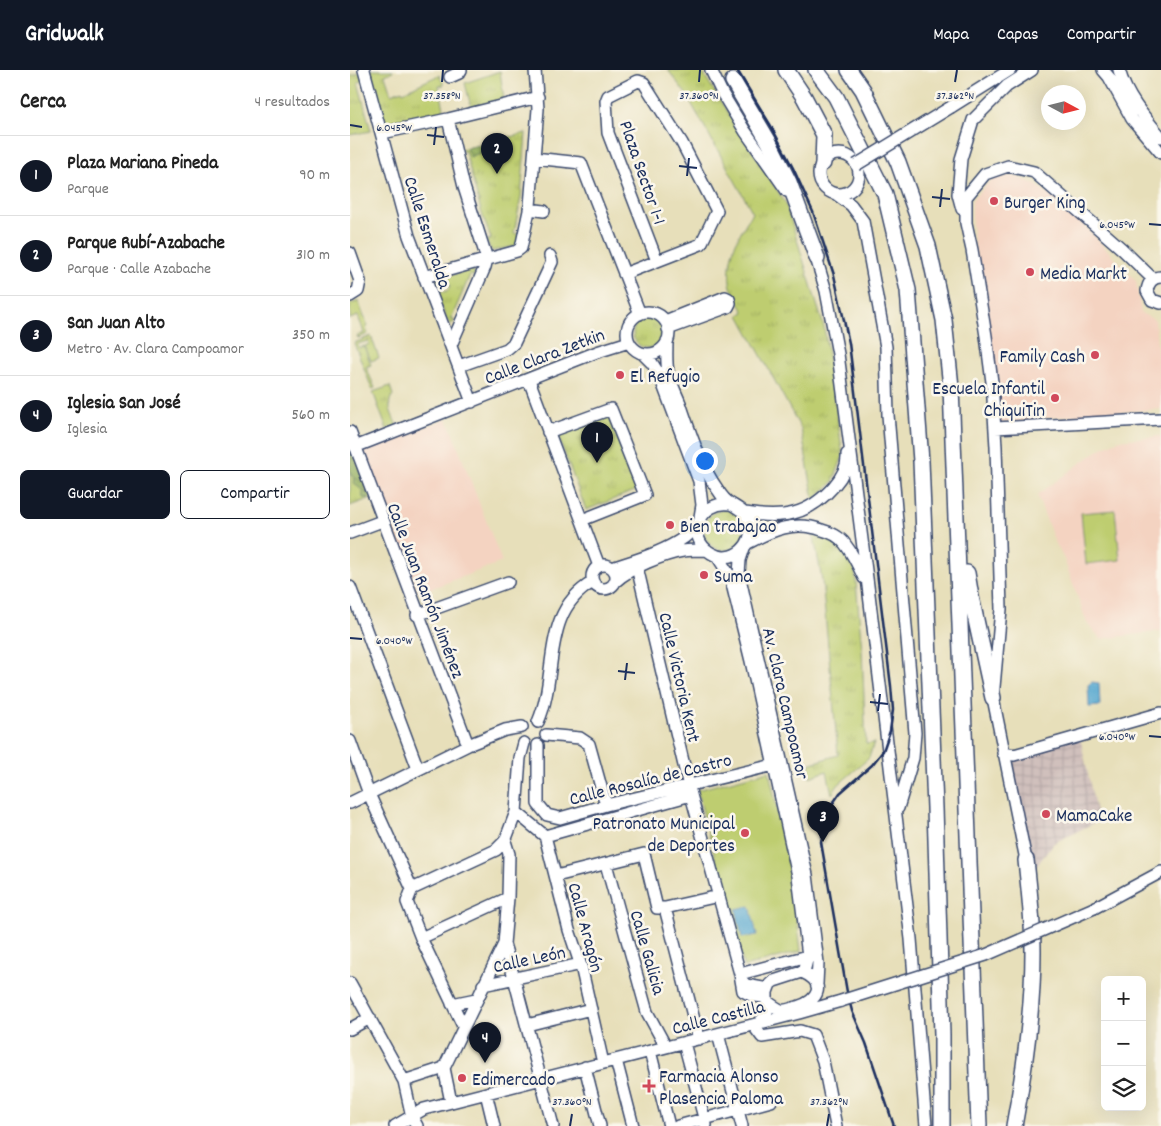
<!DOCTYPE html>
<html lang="es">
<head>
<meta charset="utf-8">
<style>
  body { margin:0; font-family:Dekko,sans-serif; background:#f2f2f2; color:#222 }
  .controls { position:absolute; right:15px; bottom:15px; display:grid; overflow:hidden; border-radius:8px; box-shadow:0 5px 20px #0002 }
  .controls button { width:45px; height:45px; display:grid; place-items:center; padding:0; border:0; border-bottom:1px solid #e0e0e0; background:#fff; color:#222; font:25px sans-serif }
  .compass { position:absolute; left:691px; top:15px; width:45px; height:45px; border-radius:50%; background:#fff; box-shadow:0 5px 20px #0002; rotate:97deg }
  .you { position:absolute; left:354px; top:390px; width:18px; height:18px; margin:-12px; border:4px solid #fff; border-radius:50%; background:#1a73e8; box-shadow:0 0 0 8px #1a73e833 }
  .badge { display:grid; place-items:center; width:32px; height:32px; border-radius:50%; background:#111827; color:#fff; font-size:16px; font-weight:700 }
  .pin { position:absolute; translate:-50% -41px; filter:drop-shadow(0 1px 2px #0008) }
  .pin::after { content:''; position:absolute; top:26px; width:18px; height:15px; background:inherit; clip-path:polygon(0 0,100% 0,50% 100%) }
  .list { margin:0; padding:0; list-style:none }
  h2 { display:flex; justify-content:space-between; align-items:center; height:65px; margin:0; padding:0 20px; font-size:21px }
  h2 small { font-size:16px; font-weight:400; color:#767676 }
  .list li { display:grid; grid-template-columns:32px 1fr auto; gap:15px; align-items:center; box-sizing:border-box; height:80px; padding:0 20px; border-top:1px solid #e0e0e0 }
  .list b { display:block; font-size:19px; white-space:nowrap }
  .list p { margin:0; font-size:16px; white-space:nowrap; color:#767676 }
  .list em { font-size:16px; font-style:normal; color:#767676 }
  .actions { display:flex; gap:10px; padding:15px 20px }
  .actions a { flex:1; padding:11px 0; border:1px solid #111827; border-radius:8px; text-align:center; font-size:18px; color:#111827 }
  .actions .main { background:#111827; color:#fff }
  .icon { flex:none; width:28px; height:28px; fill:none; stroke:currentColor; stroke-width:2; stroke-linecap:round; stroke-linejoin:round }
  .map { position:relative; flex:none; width:811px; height:1056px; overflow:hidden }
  header { display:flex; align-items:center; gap:30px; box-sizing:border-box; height:70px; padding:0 25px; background:#111827; color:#fff }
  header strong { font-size:24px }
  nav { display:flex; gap:28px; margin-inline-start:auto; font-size:18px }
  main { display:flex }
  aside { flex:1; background:#fff }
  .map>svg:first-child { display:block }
</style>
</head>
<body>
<header>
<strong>Gridwalk</strong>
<nav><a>Mapa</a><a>Capas</a><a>Compartir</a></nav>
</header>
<main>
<aside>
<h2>Cerca<small>4 resultados</small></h2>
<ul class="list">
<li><span class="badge">1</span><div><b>Plaza Mariana Pineda</b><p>Parque</p></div><em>90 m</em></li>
<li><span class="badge">2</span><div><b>Parque Rubí-Azabache</b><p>Parque · Calle Azabache</p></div><em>310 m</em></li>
<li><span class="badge">3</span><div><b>San Juan Alto</b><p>Metro · Av. Clara Campoamor</p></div><em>350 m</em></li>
<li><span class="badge">4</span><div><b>Iglesia San José</b><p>Iglesia</p></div><em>560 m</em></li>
</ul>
<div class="actions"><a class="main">Guardar</a><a>Compartir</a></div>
</aside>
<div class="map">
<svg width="811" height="1056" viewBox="0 0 811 1056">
  <defs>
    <pattern id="industrial-grid" width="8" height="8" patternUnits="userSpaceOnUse" patternTransform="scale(1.25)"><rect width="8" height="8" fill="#d0c0bc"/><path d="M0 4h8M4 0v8" fill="none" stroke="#b2a5a4"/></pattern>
    <pattern id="grass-tufts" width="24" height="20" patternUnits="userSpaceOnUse" patternTransform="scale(1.25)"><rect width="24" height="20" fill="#becd6f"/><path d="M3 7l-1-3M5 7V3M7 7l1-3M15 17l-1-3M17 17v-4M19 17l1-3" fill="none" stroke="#a3b063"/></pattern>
    <pattern id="forest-crowns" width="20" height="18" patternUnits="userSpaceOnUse" patternTransform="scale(1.25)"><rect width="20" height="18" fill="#96b062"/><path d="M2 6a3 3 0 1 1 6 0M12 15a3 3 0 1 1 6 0" fill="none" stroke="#7a9054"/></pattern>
  </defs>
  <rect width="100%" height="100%" fill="#fbf7ec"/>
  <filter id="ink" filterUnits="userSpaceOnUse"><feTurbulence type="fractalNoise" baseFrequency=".02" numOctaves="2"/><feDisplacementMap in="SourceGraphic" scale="10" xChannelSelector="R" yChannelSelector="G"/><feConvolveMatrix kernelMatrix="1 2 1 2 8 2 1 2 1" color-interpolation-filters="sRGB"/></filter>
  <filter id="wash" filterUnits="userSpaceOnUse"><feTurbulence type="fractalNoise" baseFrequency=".0096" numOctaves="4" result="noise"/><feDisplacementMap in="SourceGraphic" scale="20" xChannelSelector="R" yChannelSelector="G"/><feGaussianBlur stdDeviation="1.12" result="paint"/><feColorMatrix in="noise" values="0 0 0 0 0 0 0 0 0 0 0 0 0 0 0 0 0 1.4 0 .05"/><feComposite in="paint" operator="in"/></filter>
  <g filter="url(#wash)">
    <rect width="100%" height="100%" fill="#e7dfba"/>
    <path fill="#f4d3c1" d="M664,106L683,113L708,131L739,160L786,211L791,243L805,250L811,319V339L685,349L648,354L622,156V130L644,107Z
      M97,349L152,492L69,523L13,380Z
      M811,366V561L751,569L737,553L714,489L704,470L687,425L750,379L769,370Z"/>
    <path fill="url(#industrial-grid)" d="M730,667L748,751L704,773L678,807L655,688Z"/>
    <path fill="url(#grass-tufts)" stroke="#6c7e66" d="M20,0H43L42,2L35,5L41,24L52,20L53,22L89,5L94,15L89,16L95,43L35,57Z
      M318,0H351L436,134L474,257L493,386L483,412L464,430L451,359L389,245L394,242C390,234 382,223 380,213C377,187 388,163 403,143L336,24Z
      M150,1L154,29L121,37L115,13Z
      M10,3L13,11L8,12L21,61L0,65V6Z
      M176,63L171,127L164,163L170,165L166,176L142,181L136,171L141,169L131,141L115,81H112L111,79Z
      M120,200L124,201L125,205L124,206L120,205L101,249L105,251L101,254L97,251L83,214L84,211L88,209V219C91,223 95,223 99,219L100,215L94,207Z
      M8,231L18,257L16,258L18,264L8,268L7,266L14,263L8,246L0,249V234Z
      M283 263a15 15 0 1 1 30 0a15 15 0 1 1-30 0Z
      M21,266L29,288L21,291L15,276L19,274L18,271L8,274L9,278L14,276L21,295L16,297L25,318L22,319L4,273Z
      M40,316L43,325C35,334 43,346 47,356L37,360L23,322Z
      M259,347L287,420L236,440L208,366Z
      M0,362L24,427L0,436Z
      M354 460a20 20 0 1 1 40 0a20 20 0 1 1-40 0Z
      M463,462L476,466L493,475L505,500L512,580L516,674L524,673L519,688L488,715L482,724L477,701L460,707L459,694L488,685L472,510Z"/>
    <path fill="url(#forest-crowns)" stroke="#587060" d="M152,69L150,83L134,81L120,87L116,78Z
      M0,378L3,387L16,413L14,419L15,422L17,421L19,428H13L12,420L3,413L4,408L0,403Z"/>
    <path fill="#becd6f" stroke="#6c7e66" d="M765,440L770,490L736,494L731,443Z
      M419,701L442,807L451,881L394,897L347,720Z"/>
    <path fill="#53a6cf" stroke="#376a96" d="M742,612L749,613L750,636L739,637L738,615Z
      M400,836L407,865L392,868L386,839Z"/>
  </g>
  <g filter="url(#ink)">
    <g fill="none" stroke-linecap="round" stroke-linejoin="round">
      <defs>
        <path id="minor" d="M14,0L59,166L122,332
          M361,0L372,23L395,61L437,121
          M753,0L759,7L782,49L811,83
          M769,0C776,26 794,47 811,67
          M100,7L109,3L111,0
          M601,37L660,0
          M98,49L114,117L137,189L135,197L101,275
          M32,63L98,49L188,27
          M469 104a20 20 0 1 1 40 0a20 20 0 1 1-40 0Z
          M184,88L231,93L290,244
          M486,124L501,135L513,151L536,277L538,345L565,663L563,688L548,738
          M179,139L194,141
          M612,139L608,124L611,89L623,50L657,16L682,0
          M464,181L476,221L488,284L518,516L561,869L576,1056
          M0,183L10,211L8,221L0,226
          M274,204L351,174L367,141L332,73L294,13L288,11L258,26L256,31L258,63L307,191
          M74,207L167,181L171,178L180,136L188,39L185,0
          M811,207C802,207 798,213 797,221L802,230L811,233
          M277 263a21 21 0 1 1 42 0a21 21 0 1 1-42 0Z
          M315,251L375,227L379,229L380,233L378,237L318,259
          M317,271C317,281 316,292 318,301C320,312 326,323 330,333C340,362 350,395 368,420C371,425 376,431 381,434C389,439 396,442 399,452C407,474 382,496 361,483C334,467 351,430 380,434
          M292,283L302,293L309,304L349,411L352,435L350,447
          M109,296L157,279L164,273L202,192L200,186
          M179,310L249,496
          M645,358L811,349
          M0,362L118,675
          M198,362L261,339L295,425L232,450
          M5,377L247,282L279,272
          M395,443C432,449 458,446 484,416C492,407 498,397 497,384
          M0,463L32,451
          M398,473C422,460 445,450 472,460C480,462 490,467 495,474C503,484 509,497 514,508
          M394,478L390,490L389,504L457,805L468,893L467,914
          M367,486L380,506L401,591L448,806L458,886L455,898L452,902
          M242 507a12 12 0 1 1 24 0a12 12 0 1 1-24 0Z
          M287,497L341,725L390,904L393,921L403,926L417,927
          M262,498C286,490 314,482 335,467C340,463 344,458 348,453
          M266,511C280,498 314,484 333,481C341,480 349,480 357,480
          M0,517L68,699
          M67,545L158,512
          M188,652C209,605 190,542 243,512
          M196,665L230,668L239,674L256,735
          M0,671L19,724L62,819L57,832L71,868L113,956
          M188,675V734L197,745L210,748L256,735L424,695
          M653,683L664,685L811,643
          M0,733L118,675L155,660L172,657
          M166,742L195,766L219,860L231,896L253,993
          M195,766L341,725
          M676,790L643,628L651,539L646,377L642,312L636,266L622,180L616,153V127L635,104L658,96L684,102L772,179L803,209
          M256,794L297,942L316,977
          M206,806L294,784L307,838H315L369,826
          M62,819L146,780L155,771L166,742L170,688L174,673
          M315,838L349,969
          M744,838L811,802
          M71,868L158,828
          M154,874L164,908L203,1056
          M390,904L458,886
          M391,910L396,915L418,919
          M0,913L54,1011L62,1047L67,1056
          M133,915L227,895L231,896
          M102,934L126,929
          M409,953L417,944V922L420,914L424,911L452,902C477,913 469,931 447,937C442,938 436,941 431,940C426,938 422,935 418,932
          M177,955L241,939
          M403,955L412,967L450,961L463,965L473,991L486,1056
          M0,959L20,948
          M368,964L392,1056
          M334,973L356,1055
          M300,981L319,1056
          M266,990L283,1056
          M235,997L250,1056
          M94,998L101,1032
          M54,1011L94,998L154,874L158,828L159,784L155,771
          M136,1023L144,1056
          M45,1056L74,1039L449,943L491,931
          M328,1056L421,1031"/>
        <path id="major" d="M436,0L454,27L474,65L473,93
          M466,0L486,27L535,124L558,220L571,391L585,738L592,965V1056
          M499,0L513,20L548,92L578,176L594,250L601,317L629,1056
          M383,11L419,72L439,112L467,188
          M617,503L621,527L643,628
          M664,1056C675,998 683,940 683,881C683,851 679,820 676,790"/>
      </defs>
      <use href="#minor" stroke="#3a496c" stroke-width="14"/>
      <use href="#major" stroke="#3a496c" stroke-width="18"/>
      <use href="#minor" stroke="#fff" stroke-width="11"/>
      <use href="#major" stroke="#fff" stroke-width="15"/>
      <path stroke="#1b2f5e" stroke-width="2.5" d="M387,0L421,56L443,98L463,142L484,205L499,273L541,616L543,640L540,661L533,681L522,695L490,723L477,742L471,772L497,922L502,941L516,973L544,1056"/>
      <defs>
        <path id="minor-bridge" d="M506,95L601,37
          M491,931L636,885L744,838"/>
      </defs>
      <use href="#minor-bridge" stroke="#3a496c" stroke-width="14" stroke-linecap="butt"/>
      <use href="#minor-bridge" stroke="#fff" stroke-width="11"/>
    </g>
  </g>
  <path fill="none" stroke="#1b2f5e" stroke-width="2" d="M92,12L93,0M349,12L350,0M605,12L607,0M0,55L12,57M77,65L94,67M84,75L86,57M329,96L347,98M337,106L339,88M582,127L600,129M590,137L592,119M799,154L811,155M0,568L12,569M268,601L285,603M275,610L277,593M520,632L538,634M528,641L530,624M799,666L811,667M220,1056L222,1044M477,1056L479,1044"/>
  <g fill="#d1495b" stroke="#fbf7ec" stroke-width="2">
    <circle cx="644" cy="131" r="5"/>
    <circle cx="680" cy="202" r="5"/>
    <circle cx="745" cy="285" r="5"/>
    <circle cx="270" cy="305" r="5"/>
    <circle cx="705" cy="328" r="5"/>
    <circle cx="320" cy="455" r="5"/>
    <circle cx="354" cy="505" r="5"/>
    <circle cx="696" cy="744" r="5"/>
    <circle cx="395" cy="763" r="5"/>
    <circle cx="112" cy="1008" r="5"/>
    <path d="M296.5 1008.5h5v5h5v5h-5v5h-5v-5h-5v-5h5z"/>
  </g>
  <g text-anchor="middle" stroke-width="5" stroke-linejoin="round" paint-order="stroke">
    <g font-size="19" fill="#1b2f5e" stroke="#fbf7ec">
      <text transform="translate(294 102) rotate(71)" y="7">Plaza Sector 1-1</text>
      <text transform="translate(79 162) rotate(72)" y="7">Calle Esmeralda</text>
      <text transform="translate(194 285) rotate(-21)" y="7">Calle Clara Zetkin</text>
      <text transform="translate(77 520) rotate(69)" y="7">Calle Juan Ramón Jiménez</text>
      <text transform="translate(331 607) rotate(77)" y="7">Calle Victoria Kent</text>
      <text transform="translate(437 633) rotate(77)" y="7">Av. Clara Campoamor</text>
      <text transform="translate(300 708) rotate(-14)" y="7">Calle Rosalía de Castro</text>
      <text transform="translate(237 857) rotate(75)" y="7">Calle Aragón</text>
      <text transform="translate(299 882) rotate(74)" y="7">Calle Galicia</text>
      <text transform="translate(179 888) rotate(-12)" y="7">Calle León</text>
      <text transform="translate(368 946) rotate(-14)" y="7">Calle Castilla</text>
    </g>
    <g font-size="19" fill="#1b2f5e" stroke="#fbf7ec" text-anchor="start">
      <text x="654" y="138">Burger King</text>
      <text x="690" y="209">Media Markt</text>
      <text x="735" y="292" text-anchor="end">Family Cash</text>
      <text x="280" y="312">El Refugio</text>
      <text x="695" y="324" text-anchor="end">Escuela Infantil<tspan x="695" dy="22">ChiquiTin</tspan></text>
      <text x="330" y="462">Bien trabajao</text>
      <text x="364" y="512">Suma</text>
      <text x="706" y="751">MamaCake</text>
      <text x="385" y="759" text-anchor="end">Patronato Municipal<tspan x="385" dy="22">de Deportes</tspan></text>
      <text x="309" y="1012">Farmacia Alonso<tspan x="309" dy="22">Plasencia Paloma</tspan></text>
      <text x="122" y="1015">Edimercado</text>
    </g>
  </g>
  <g font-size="12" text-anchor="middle" fill="#1b2f5e" stroke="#fbf7ec" stroke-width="5" stroke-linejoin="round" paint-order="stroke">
    <text x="92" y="29">37.358°N</text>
    <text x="349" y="29">37.360°N</text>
    <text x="605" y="29">37.362°N</text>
    <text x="44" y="61">6.045°W</text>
    <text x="767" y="158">6.045°W</text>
    <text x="44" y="574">6.040°W</text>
    <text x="767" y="670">6.040°W</text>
    <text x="222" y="1035">37.360°N</text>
    <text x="479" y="1035">37.362°N</text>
  </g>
</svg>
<div class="controls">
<button>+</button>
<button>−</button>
<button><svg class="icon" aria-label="layers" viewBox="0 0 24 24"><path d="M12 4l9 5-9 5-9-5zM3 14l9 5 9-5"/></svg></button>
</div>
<svg class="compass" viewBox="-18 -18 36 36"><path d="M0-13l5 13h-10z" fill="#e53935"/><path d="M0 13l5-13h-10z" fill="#767676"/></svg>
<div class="you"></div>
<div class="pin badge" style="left:247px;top:393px">1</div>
<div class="pin badge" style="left:147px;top:104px">2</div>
<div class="pin badge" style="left:473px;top:772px">3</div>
<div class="pin badge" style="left:135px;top:993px">4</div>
</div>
</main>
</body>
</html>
